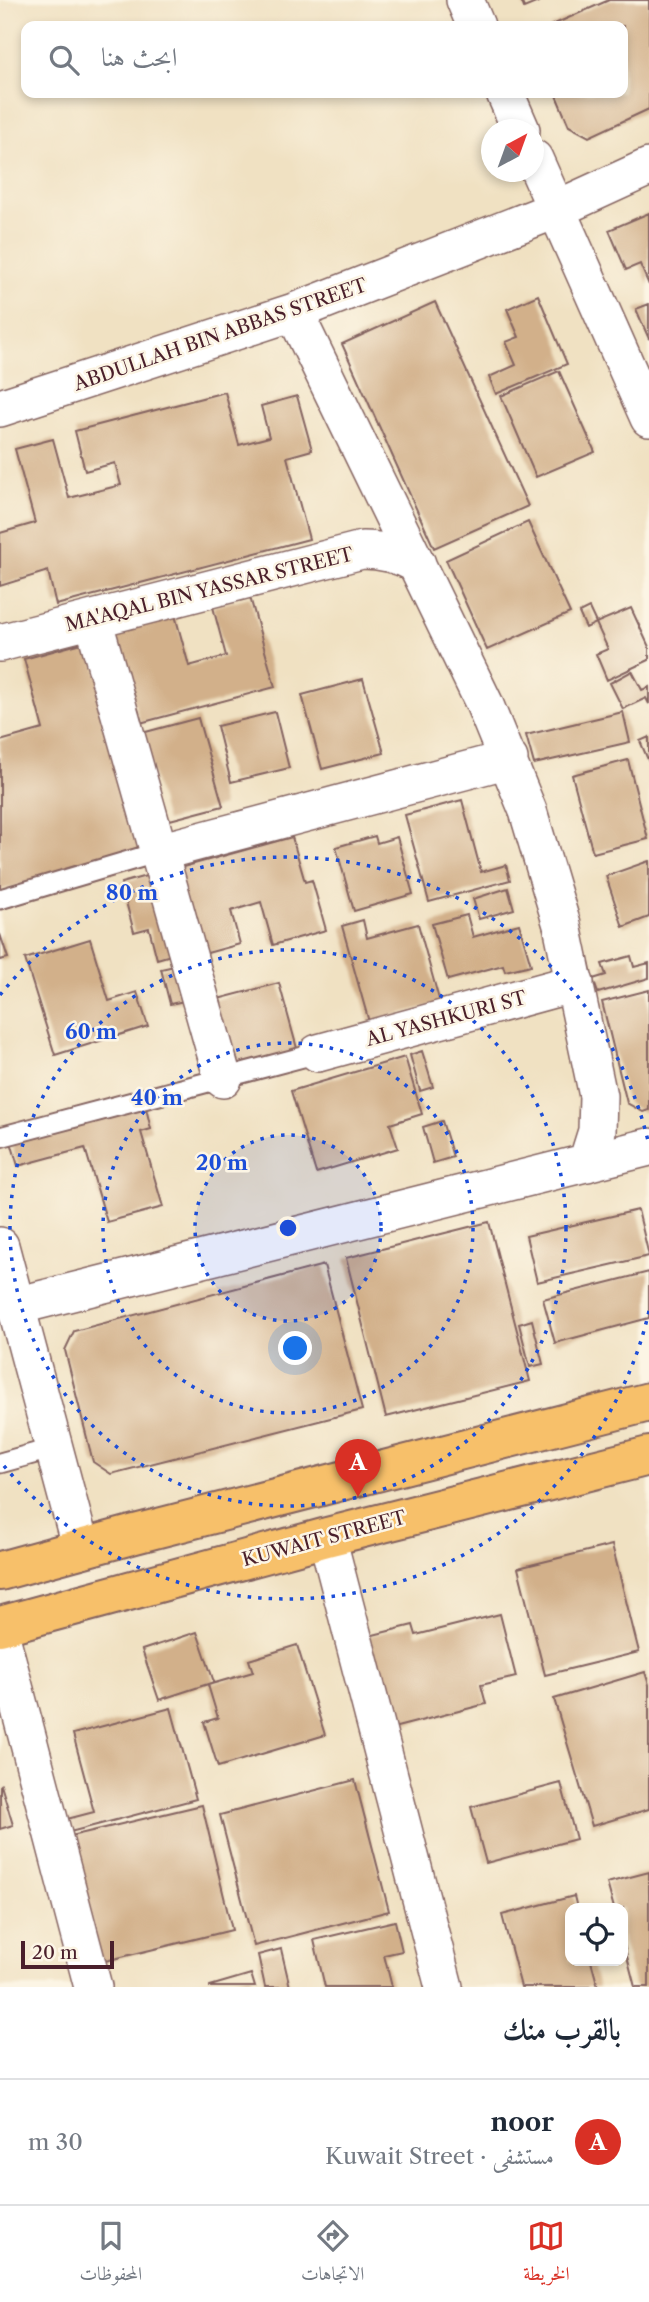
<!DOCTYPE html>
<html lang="ar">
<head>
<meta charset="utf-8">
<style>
  body { margin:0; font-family:"Libre Caslon Text",Amiri,serif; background:#f2f2f3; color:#1f2937; direction:rtl }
  .controls { position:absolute; right:21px; bottom:21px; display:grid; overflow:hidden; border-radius:14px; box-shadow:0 4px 10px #0003 }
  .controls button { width:63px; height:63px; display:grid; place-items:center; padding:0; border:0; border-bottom:2px solid #e0e1e3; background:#fff; color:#1f2937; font:35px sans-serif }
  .compass { position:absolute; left:481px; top:119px; width:63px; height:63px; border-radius:50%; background:#fff; box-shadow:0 4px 10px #0003; rotate:41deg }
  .scale { position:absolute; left:21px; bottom:18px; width:93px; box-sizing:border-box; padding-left:7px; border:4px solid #4a1f2b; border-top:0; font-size:19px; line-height:24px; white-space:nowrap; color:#4a1f2b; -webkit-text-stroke:5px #fcf5e5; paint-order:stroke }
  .you { position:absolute; left:296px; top:1349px; width:24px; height:24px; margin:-18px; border:5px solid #fff; border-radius:50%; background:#1a73e8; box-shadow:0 0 0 10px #1a73e833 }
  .badge { display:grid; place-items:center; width:46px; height:46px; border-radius:50%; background:#d93025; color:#fff; font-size:23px; font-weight:700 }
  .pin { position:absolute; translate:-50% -58px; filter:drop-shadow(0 2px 4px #0008) }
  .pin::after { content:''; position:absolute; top:37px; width:24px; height:21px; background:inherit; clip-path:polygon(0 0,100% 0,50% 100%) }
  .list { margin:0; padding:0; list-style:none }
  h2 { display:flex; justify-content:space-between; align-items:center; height:91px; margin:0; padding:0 28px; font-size:30px }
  h2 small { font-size:23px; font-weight:400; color:#747a83 }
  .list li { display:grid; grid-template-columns:46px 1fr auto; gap:21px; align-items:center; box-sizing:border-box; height:126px; padding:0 28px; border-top:2px solid #e0e1e3 }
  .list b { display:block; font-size:26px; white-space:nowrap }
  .list p { margin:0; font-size:23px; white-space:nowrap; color:#747a83 }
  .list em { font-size:23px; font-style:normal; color:#747a83 }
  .icon { flex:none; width:38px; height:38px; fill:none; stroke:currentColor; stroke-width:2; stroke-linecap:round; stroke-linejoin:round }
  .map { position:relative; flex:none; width:649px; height:1987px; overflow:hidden; direction:ltr }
  .search { position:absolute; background:#fff; box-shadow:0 4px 10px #0003; left:21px; right:21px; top:21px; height:77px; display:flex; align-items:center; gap:18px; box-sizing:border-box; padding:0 24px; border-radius:14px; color:#747a83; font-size:26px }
  .sheet { height:217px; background:#fff }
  nav { display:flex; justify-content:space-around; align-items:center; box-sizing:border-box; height:98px; border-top:2px solid #e0e1e3; background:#fff; font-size:19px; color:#747a83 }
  nav a { display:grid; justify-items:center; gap:4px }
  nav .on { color:#d93025 }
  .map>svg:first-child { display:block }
</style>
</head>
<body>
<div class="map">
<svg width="649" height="1987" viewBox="0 0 649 1987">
  <rect width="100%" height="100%" fill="#fcf5e5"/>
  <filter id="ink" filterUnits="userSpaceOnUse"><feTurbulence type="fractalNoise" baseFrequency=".0143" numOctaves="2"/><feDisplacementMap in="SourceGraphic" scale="14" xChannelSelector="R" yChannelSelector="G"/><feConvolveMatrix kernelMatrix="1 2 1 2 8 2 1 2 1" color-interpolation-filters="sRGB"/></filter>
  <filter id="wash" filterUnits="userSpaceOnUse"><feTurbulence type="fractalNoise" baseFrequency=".00686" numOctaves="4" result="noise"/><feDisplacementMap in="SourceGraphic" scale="28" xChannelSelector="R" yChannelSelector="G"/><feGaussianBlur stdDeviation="1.57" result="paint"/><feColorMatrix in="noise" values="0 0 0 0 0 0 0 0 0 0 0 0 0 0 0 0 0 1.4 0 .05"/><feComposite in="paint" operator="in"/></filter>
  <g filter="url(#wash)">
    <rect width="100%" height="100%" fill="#f0e1c2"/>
    <g id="blocks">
      <path fill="#d2b08a" d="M521,0H543L524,8Z
        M609,0H649V109L589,137L569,126L555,93H623V26H550Z
        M649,213V285L640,264L626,270L609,230Z
        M538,295L567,364L496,394L489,377L516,365L506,342L519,337L507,309Z
        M435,302L528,506L434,548L342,344Z
        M649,304V339L636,309Z
        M559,371L595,452L536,477L501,396Z
        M225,392L239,445L269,437L261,406L297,396L312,450L287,457L309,539L56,605L48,571L0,586V533L35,523L15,449L53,439L69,498L121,485L115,463L85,471L75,431Z
        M528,522L570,613L487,650L446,560Z
        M250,597L275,687L140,723L115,631L175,615L189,666L226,656L213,607Z
        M589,608L596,623L631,608L649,647V660L607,680L596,654L608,649L596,623L586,628L579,613Z
        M89,641L147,851L0,890V741L43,729L24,659Z
        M632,671L642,690L649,687V704L646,698L623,709L610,683Z
        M363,679L384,753L322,769L302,695Z
        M275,712L289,768L231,782L217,726Z
        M623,712L630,742L534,764L526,735Z
        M198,718L223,806L166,821L142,733Z
        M649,737V762L640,741Z
        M628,760L648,839L593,853L572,775Z
        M462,800L481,872L506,865L510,880L429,902L405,815Z
        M375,836L377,843L397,837L413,894L354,911L336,847Z
        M292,837L305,882L312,880L326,930L273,945L261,902L231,911L240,944L200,955L176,869Z
        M649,861V917L623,927L606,876Z
        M157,873L178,953L157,959L149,928L134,932L121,883Z
        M508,888L514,909L479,919L473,899Z
        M467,915L473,937L519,924L531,965L505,971L503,965L448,980L432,924Z
        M363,920L367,938L418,924L440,1003L369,1022L342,926Z
        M0,934L8,958L0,960Z
        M90,939L109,1001L137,992L148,1026L55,1055L25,959Z
        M631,956L634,967L649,963V978L598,993L593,979L606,975L602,964Z
        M179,965L189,1000L170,1004L161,969Z
        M279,983L298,1052L232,1069L214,1000Z
        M649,990V1110L643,1112L627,1103L602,1002Z
        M422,1051L433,1087L420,1091L410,1055Z
        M405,1057L422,1114L390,1124L398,1148L316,1173L291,1091Z
        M145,1104L151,1129L141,1132L163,1207L107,1222L85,1148L18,1166L11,1142Z
        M442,1121L453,1157L433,1163L423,1127Z
        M638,1210L649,1256L537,1282L526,1236Z
        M489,1222L530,1381L386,1417L346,1258Z
        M324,1265L362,1410L111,1474L93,1462L65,1350L74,1331Z
        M649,1272V1318L555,1343L543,1299Z
        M532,1320L543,1364L530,1367L519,1324Z
        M612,1545L639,1652L545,1675L518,1568Z
        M500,1614L516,1677L481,1685L486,1704L393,1728L369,1636L413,1625L416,1635Z
        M197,1632L214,1682L159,1700L142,1650Z
        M297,1645L325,1735L218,1767L204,1722L218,1718L208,1685L253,1672L249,1660Z
        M645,1672L649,1685V1809L592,1826L554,1699Z
        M171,1708L196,1799L70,1832L67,1819L94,1812L73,1734Z
        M355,1780L389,1911L254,1946L220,1815Z
        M561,1783L576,1839L486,1863L471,1807Z
        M1,1785L13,1825L0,1829V1786Z
        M202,1805L232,1930L101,1962L71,1836Z
        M649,1872V1987H635L623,1941V1908H614L607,1883Z
        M574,1896L577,1908H570V1961H591L598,1987H521L502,1915Z
        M395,1921L402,1951L384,1955L392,1987H325L314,1940Z
        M281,1949L290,1987H265L258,1955Z
        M251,1974L255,1987H210V1986Z"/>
    </g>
  </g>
  <g filter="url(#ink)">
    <use href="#blocks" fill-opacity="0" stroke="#846360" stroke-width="2"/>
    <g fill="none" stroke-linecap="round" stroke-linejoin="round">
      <defs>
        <path id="lane" d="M0,899L159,852
          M0,1137L318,1053
          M0,1463L54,1448"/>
        <path id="street" d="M465,0L476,26
          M505,93L521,130
          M534,159L649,418
          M294,312L484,703L528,811L562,925L598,1096L597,1131L587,1163
          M0,408L294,312L555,210L649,167
          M93,619L223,1079
          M0,643L362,550C383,550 399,554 417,564
          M159,852L509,759
          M318,1053L575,983
          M0,1246L81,1549
          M16,1306L649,1147
          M327,1537L444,1987
          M0,1633L93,1987"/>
        <path id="primary" d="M0,1571L135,1534L649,1402
          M0,1626L327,1537L649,1456"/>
      </defs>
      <use href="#lane" stroke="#846360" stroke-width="23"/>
      <use href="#street" stroke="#846360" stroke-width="40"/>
      <use href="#primary" stroke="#846360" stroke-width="42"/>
      <use href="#lane" stroke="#fff" stroke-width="19"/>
      <use href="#street" stroke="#fff" stroke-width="37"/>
      <use href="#primary" stroke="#f7c06b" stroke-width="38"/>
    </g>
  </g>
  <circle cx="288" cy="1228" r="93" fill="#1d4ed8" fill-opacity=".12"/>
  <g fill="none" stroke="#1d4ed8" stroke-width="3.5" stroke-dasharray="3.5 7">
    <circle cx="288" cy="1228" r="93"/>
    <circle cx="288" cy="1228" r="185"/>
    <circle cx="288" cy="1228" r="278"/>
    <path d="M649 1311A370 370 0 0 1 0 1461M0 995A370 370 0 0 1 649 1145"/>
  </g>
  <g text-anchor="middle" stroke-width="5" stroke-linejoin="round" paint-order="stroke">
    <g font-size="19" fill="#4a1f2b" stroke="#fcf5e5">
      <text transform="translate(220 334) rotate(-19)" y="7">ABDULLAH BIN ABBAS STREET</text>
      <text transform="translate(209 589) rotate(-14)" y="7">MA'AQAL BIN YASSAR STREET</text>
      <text transform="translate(446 1018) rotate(-15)" y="7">AL YASHKURI ST</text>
      <text transform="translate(324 1538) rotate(-15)" y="7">KUWAIT STREET</text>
    </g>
  </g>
  <circle cx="288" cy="1228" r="10" fill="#1d4ed8" stroke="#fcf5e5" stroke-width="3.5"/>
  <g font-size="21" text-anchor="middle" font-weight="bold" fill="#1d4ed8" stroke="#fcf5e5" stroke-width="5" stroke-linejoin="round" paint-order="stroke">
    <text x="132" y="900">80 m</text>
    <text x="91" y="1039">60 m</text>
    <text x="157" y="1105">40 m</text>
    <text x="222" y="1170">20 m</text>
  </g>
</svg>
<div class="controls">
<button><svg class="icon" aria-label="locate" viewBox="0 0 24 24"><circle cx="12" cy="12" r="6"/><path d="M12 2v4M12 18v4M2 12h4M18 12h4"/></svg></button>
</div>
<svg class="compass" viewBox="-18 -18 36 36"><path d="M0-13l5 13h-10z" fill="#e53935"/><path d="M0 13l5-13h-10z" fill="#747a83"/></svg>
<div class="scale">20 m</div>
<div class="you"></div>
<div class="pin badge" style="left:358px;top:1497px">A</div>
<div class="search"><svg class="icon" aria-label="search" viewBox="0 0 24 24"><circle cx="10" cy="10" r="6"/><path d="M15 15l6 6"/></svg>ابحث هنا</div>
</div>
<section class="sheet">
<h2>بالقرب منك<small></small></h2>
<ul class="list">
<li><span class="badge">A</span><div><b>noor</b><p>مستشفى · Kuwait Street</p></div><em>30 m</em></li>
</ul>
</section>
<nav>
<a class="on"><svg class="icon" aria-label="map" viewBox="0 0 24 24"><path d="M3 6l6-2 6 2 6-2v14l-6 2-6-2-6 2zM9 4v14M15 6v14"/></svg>الخريطة</a>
<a><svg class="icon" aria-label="directions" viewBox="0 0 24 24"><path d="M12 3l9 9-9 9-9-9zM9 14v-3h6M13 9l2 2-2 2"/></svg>الاتجاهات</a>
<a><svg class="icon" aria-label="saved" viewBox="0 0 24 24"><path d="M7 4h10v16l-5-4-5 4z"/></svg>المحفوظات</a>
</nav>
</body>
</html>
